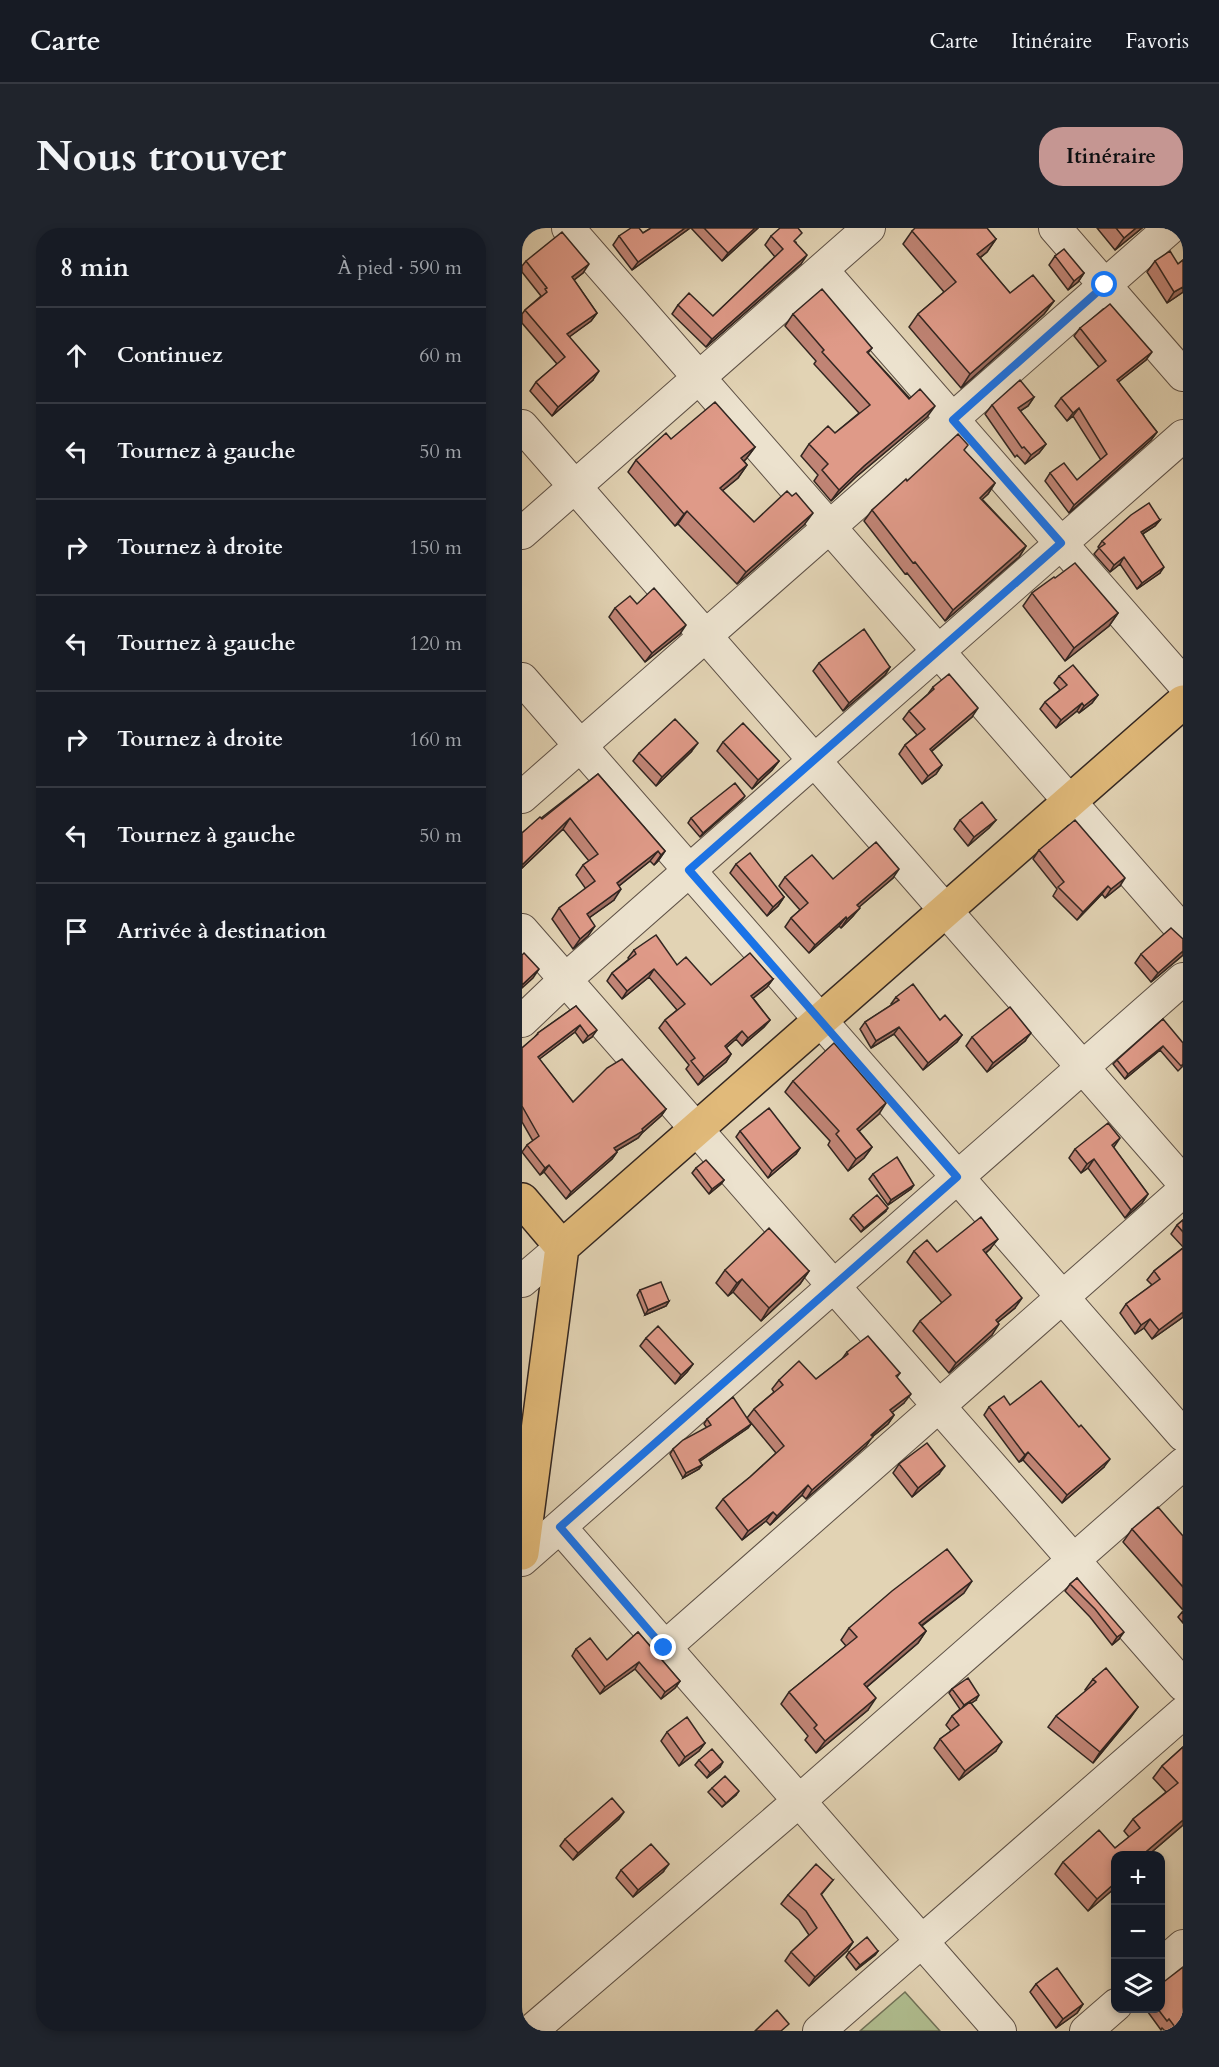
<!DOCTYPE html>
<html lang="fr">
<head>
<meta charset="utf-8">
<style>
  body { margin:0; font-family:Cardo,serif; background:#20242c; color:#f1f3f6 }
  .controls { position:absolute; right:18px; bottom:18px; display:grid; overflow:hidden; border-radius:12px; box-shadow:0 3px 9px #0003 }
  .controls button { width:54px; height:54px; display:grid; place-items:center; padding:0; border:0; border-bottom:2px solid #363941; background:#171b24; color:#f1f3f6; font:30px sans-serif }
  .stop { position:absolute; width:18px; height:18px; margin:-14px; border:4px solid #1a73e8; border-radius:50%; background:#fff }
  .stop.end { background:#1a73e8; border-color:#fff; box-shadow:0 2px 6px #0008 }
  .list { margin:0; padding:0; list-style:none }
  h2 { display:flex; justify-content:space-between; align-items:center; height:78px; margin:0; padding:0 24px; font-size:26px }
  h2 small { font-size:20px; font-weight:400; color:#9ea1a6 }
  .list li { display:grid; grid-template-columns:39px 1fr auto; gap:18px; align-items:center; box-sizing:border-box; height:96px; padding:0 24px; border-top:2px solid #363941 }
  .list b { display:block; font-size:22px; white-space:nowrap }
  .list em { font-size:20px; font-style:normal; color:#9ea1a6 }
  .icon { flex:none; width:33px; height:33px; fill:none; stroke:currentColor; stroke-width:2; stroke-linecap:round; stroke-linejoin:round }
  .map { position:relative; flex:none; width:661px; height:1803px; overflow:hidden; border-radius:24px }
  header { display:flex; align-items:center; gap:36px; box-sizing:border-box; height:84px; padding:0 30px; background:#171b24; border-bottom:2px solid #363941 }
  header strong { font-size:28px }
  nav { display:flex; gap:33px; margin-inline-start:auto; font-size:21px }
  .intro { display:flex; align-items:center; justify-content:space-between; box-sizing:border-box; height:144px; padding:0 36px }
  h1 { margin:0; font-size:42px }
  .button { padding:15px 27px; border-radius:24px; background:#c59692; color:#111; font-size:21px; font-weight:700 }
  main { display:flex; gap:36px; padding:0 36px }
  aside { flex:1; background:#171b24; border-radius:24px; box-shadow:0 3px 9px #0003 }
  .map>svg:first-child { display:block }
</style>
</head>
<body>
<header>
<strong>Carte</strong>
<nav><a>Carte</a><a>Itinéraire</a><a>Favoris</a></nav>
</header>
<div class="intro"><h1>Nous trouver</h1><a class="button">Itinéraire</a></div>
<main>
<aside>
<h2>8 min<small>À pied · 590 m</small></h2>
<ul class="list">
<li><svg class="icon" aria-label="ahead" viewBox="0 0 24 24"><path d="M12 20V5M6 11l6-6 6 6"/></svg><div><b>Continuez</b></div><em>60 m</em></li>
<li><svg class="icon" aria-label="left" viewBox="0 0 24 24"><path d="M17 20v-9H6M10 6l-5 5 5 5"/></svg><div><b>Tournez à gauche</b></div><em>50 m</em></li>
<li><svg class="icon" aria-label="right" viewBox="0 0 24 24"><path d="M7 20v-9h11M14 6l5 5-5 5"/></svg><div><b>Tournez à droite</b></div><em>150 m</em></li>
<li><svg class="icon" aria-label="left" viewBox="0 0 24 24"><path d="M17 20v-9H6M10 6l-5 5 5 5"/></svg><div><b>Tournez à gauche</b></div><em>120 m</em></li>
<li><svg class="icon" aria-label="right" viewBox="0 0 24 24"><path d="M7 20v-9h11M14 6l5 5-5 5"/></svg><div><b>Tournez à droite</b></div><em>160 m</em></li>
<li><svg class="icon" aria-label="left" viewBox="0 0 24 24"><path d="M17 20v-9H6M10 6l-5 5 5 5"/></svg><div><b>Tournez à gauche</b></div><em>50 m</em></li>
<li><svg class="icon" aria-label="arrive" viewBox="0 0 24 24"><path d="M6 21V4h12l-3 4 3 4H6"/></svg><div><b>Arrivée à destination</b></div></li>
</ul>
</aside>
<div class="map">
<svg width="661" height="1803" viewBox="0 0 661 1803">
  <rect width="100%" height="100%" fill="#e2d3b4"/>
  <filter id="stains"><feTurbulence type="fractalNoise" baseFrequency=".00333" numOctaves="4"/><feColorMatrix values="0 0 0 0 .2 0 0 0 0 .09 0 0 0 0 .02 0 0 0 .5 -.17"/></filter>
  <radialGradient id="worn" r=".72"><stop offset=".6" stop-color="#630" stop-opacity="0"/><stop offset="1" stop-color="#630" stop-opacity=".3"/></radialGradient>
  <path fill="#b0bd8f" stroke="#717258" stroke-width="1.5" d="M383,1764L418,1803H338Z"/>
  <g fill="none" stroke-linecap="round" stroke-linejoin="round">
    <defs>
      <path id="minor" d="M46,0L661,703
        M533,0L661,147
        M300,42L661,455
        M0,198L661,954
        M0,305L347,0
        M0,451L661,1207
        M0,569L648,0
        M0,702L661,1457
        M0,793L44,751L661,208
        M0,1053L40,1019
        M38,1299L478,1803
        M0,1332L661,751
        M142,1420L661,963
        M638,1738L661,1718
        M9,1803L277,1573L661,1236
        M297,1803L661,1485
        M564,1803L594,1777"/>
      <path id="major" d="M0,972L40,1019
        M0,1325L40,1019L661,474"/>
    </defs>
    <use href="#minor" stroke="#5e5146" stroke-width="34"/>
    <use href="#major" stroke="#322621" stroke-width="36"/>
    <use href="#minor" stroke="#ece2ce" stroke-width="32"/>
    <use href="#major" stroke="#e1ba7a" stroke-width="33"/>
  </g>
  <path fill="#c08475" stroke="#322621" stroke-width="1.5" d="M129,0H168L110,42L91,17L97,8L121,5Z
    M169,0H236L200,33Z
    M575,0H620L593,22Z
    M390,3L474,11L465,24L458,30L488,65L532,73L522,86L439,160L387,99L396,86L422,64L381,16Z
    M249,8L274,14L279,36L184,119L150,86L156,77L191,88L253,29L243,17Z
    M533,28L562,45L556,54L546,62L527,37Z
    M661,32V64L645,75L625,44L633,33L656,36Z
    M4,33L61,45L52,52L75,85L69,93L47,109L71,152L30,188L8,163L14,154L35,136L0,95V86L3,82L19,68L0,44V38Z
    M271,86L350,120L346,125L405,189L334,249L309,273L292,253L296,247L279,228L287,216L313,205L337,185L292,136L294,133L263,98Z
    M558,100L624,132L596,154L635,204L629,212L547,285L523,253L528,245L555,252L579,232L551,188L545,193L533,178L539,170L577,139L552,108Z
    M512,169L506,178L498,183L524,216L517,225L503,236L495,227L493,229L463,186L470,177Z
    M149,211L233,219L224,231L222,233L225,237L216,250L200,263L232,294L282,297L215,356L156,296L153,298L106,244L114,232Z
    M442,223L473,255L466,266L460,271L504,318L497,329L423,393L385,345L383,346L342,293L350,282L385,253Z
    M638,292L633,298L621,306L638,345L615,361L598,336L588,344L572,326L577,320L576,319L580,313Z
    M533,350L596,385L587,398L543,433L501,378L510,365Z
    M115,376L158,406L123,434L87,389L93,380Z
    M297,435L368,439L363,447L321,483L291,443Z
    M537,448L576,467L570,475L557,485L555,483L534,500L518,481L523,474L538,462L532,455Z
    M411,459L450,489L409,524L420,537L414,546L400,556L377,526L383,517L395,507L381,491L387,483L406,466Z
    M201,514L257,533L250,542L230,561L195,523Z
    M169,524L134,558L111,533L117,525Z
    M76,546L143,623L136,633L132,637L128,633L97,658L92,672L67,690L66,708L51,721L30,691L37,680L64,661L54,647L61,637L67,633L41,601L0,640V605Z
    M220,572L178,609L166,595L169,590Z
    M438,592H474L467,600L446,618L432,601Z
    M517,622L598,658L583,670L580,666L555,692L531,668L535,661L511,631Z
    M214,636L262,669L256,678L245,688L208,645Z
    M263,649L311,651L371,650L337,679L331,688L319,700L317,698L287,725L263,699L269,690L278,682L257,658Z
    M661,711V727L629,754L613,735L619,726Z
    M112,722L155,737L189,757L251,751L245,759L231,770L248,792L242,799L220,818L214,811L204,820L209,826L204,834L176,857L164,841L167,837L137,800L143,792L155,782L127,749L100,771L85,753L90,745L107,731L106,730Z
    M374,769L418,792L440,807L435,814L401,842L372,806L349,820L338,801L343,794L370,777L369,776Z
    M54,778L70,809L61,815L53,804L17,831L51,874L144,881L139,888L120,905L116,910L94,923L95,924L90,931L44,971L22,944L18,947L0,924L5,917L11,913L0,894V820L12,810L16,805Z
    M641,791L661,838L656,843L638,822L603,851L591,836L595,832Z
    M450,809L503,813L465,844L444,818Z
    M271,853L357,886L337,903L350,919L342,930L326,943L306,917L308,913L263,864Z
    M218,903L278,920L274,926L246,950L214,909Z
    M591,919L626,966L620,975L603,990L566,940L559,945L547,930L553,921Z
    M174,940L202,952L199,956L187,966L170,945Z
    M351,946L389,961L366,977L347,951Z
    M363,984L339,1004L328,991L331,987Z
    M661,992V1019L649,1006L655,997Z
    M661,1020V1089L630,1111L622,1100L613,1106L598,1085L604,1076L630,1057L625,1052L632,1043Z
    M468,1021L464,1025L493,1080L476,1094L470,1107L427,1145L391,1103L398,1093L420,1075L385,1034L392,1023L415,1024Z
    M203,1042L287,1043L278,1056L239,1093L211,1064L206,1068L194,1055Z
    M118,1062L147,1073L144,1078L123,1087L115,1067Z
    M124,1110L171,1136L165,1144L153,1156L118,1118Z
    M325,1124L378,1145L375,1149L382,1175L370,1184L372,1187L366,1196L350,1209L344,1218L284,1271L280,1267L248,1297L244,1293L220,1312L194,1280L201,1271L228,1249L254,1225L225,1190L229,1196L226,1200L178,1233L180,1237L177,1241L161,1250L148,1226L151,1221L185,1200L182,1196L185,1191L225,1190L232,1181L252,1164L250,1161L257,1152L294,1151L320,1131Z
    M488,1177L582,1239L540,1275L501,1232L497,1234L462,1187L467,1179Z
    M377,1236L417,1246L390,1269L371,1245Z
    M610,1301L661,1308V1382L601,1314Z
    M555,1350L597,1411L590,1417L568,1389L543,1363L548,1356Z
    M442,1365L400,1398L404,1403L396,1415L345,1459L346,1482L294,1525L283,1512L286,1508L259,1476L267,1464L324,1418L319,1412L327,1400Z
    M661,1383V1395L656,1389Z
    M116,1404L158,1453L153,1460L139,1471L113,1441L78,1466L50,1428L54,1421L85,1432Z
    M571,1451L616,1479L608,1490L571,1535L526,1499L534,1488L564,1463L563,1462Z
    M430,1461L454,1472L449,1475L474,1523L437,1552L412,1520L418,1511L429,1503L424,1497L430,1488L438,1481L427,1465Z
    M145,1504L183,1515L177,1523L157,1538L139,1513Z
    M661,1519V1597L625,1628H594V1659L566,1683L533,1646L541,1634L593,1620L607,1609L602,1603L611,1591L644,1564L631,1550L640,1538Z
    M177,1532L198,1539L185,1550L173,1537Z
    M190,1560L214,1567L200,1579L186,1564Z
    M97,1591L51,1632L38,1618L43,1611Z
    M99,1642L141,1644L111,1669L94,1650Z
    M311,1652L299,1667L331,1714L325,1723L287,1758L263,1733L269,1724L287,1707L277,1692L259,1676L266,1667Z
    M356,1723L353,1727L334,1742L324,1729L327,1724Z
    M514,1756L561,1776L555,1785L534,1800L508,1764Z
    M623,1780H639L661,1803H643L640,1800L639,1802Z"/>
  <path fill="#9c6c5f" stroke="#322621" stroke-width="1.5" d="M163,0H168L110,42L116,34Z
    M233,0H236L200,33L206,25Z
    M614,0H620L593,22L602,10Z
    M474,11L465,24L446,39L455,26Z
    M285,27L279,36L184,119L190,111Z
    M67,36L61,45L44,58L50,49Z
    M562,45L556,54L546,62L552,53Z
    M661,59V64L645,75L652,64Z
    M532,73L522,86L439,160L448,146Z
    M75,85L69,93L39,115L45,106Z
    M630,124L624,132L589,160L595,152Z
    M77,143L71,152L30,188L36,179Z
    M512,169L506,178L489,189L496,180Z
    M413,178L405,189L334,249L309,273L317,262L342,238Z
    M557,180L551,188L545,193L551,185Z
    M635,204L629,212L547,285L552,277Z
    M524,216L517,225L503,236L509,227Z
    M233,219L224,231L211,243L219,230Z
    M225,237L216,250L189,272L198,260Z
    M473,255L466,266L450,281L458,270Z
    M165,283L156,296L153,298L162,286Z
    M291,285L282,297L215,356L224,344Z
    M638,292L633,298L614,310L619,304Z
    M504,318L497,329L423,393L431,382Z
    M602,329L598,336L588,344L592,337Z
    M642,339L638,345L615,361L620,355Z
    M596,385L587,398L543,433L552,420Z
    M164,397L158,406L123,434L130,425Z
    M368,439L363,447L321,483L327,475Z
    M576,467L570,475L557,485L562,478Z
    M560,475L555,483L534,500L539,492Z
    M456,480L450,489L401,530L408,521Z
    M176,515L169,524L134,558L140,549Z
    M257,533L250,542L230,561L236,552Z
    M420,537L414,546L400,556L406,548Z
    M223,568L220,572L178,609L181,605Z
    M48,590L41,601L0,640V637Z
    M474,592L467,600L446,618L452,609Z
    M136,623L128,633L88,665L95,655Z
    M143,623L136,633L132,637L139,627Z
    M377,641L371,650L329,686L335,677Z
    M603,650L598,658L583,670L589,661Z
    M586,658L580,666L555,692L561,684Z
    M99,661L92,672L57,697L65,686Z
    M262,669L256,678L245,688L251,679Z
    M338,680L331,688L319,700L325,691Z
    M324,689L317,698L287,725L293,717Z
    M73,698L66,708L51,721L58,711Z
    M661,723V727L629,754L636,745Z
    M17,741L11,750L0,760V757Z
    M132,741L127,749L100,771L105,763Z
    M251,751L245,759L224,776L229,768Z
    M248,792L242,799L220,818L226,810Z
    M58,797L53,804L11,836L16,829Z
    M377,799L372,806L349,820L354,813Z
    M75,802L70,809L61,815L66,808Z
    M220,803L214,811L197,826L203,818Z
    M509,805L503,813L465,844L471,835Z
    M440,807L435,814L401,842L406,835Z
    M641,818L638,822L603,851L606,846Z
    M209,826L204,834L176,857L182,849Z
    M364,875L357,886L327,912L335,901Z
    M144,881L139,888L120,905L116,910L87,927L92,920L120,901Z
    M598,910L592,919L583,926L590,917Z
    M350,919L342,930L326,943L334,931Z
    M278,920L274,926L246,950L250,943Z
    M95,924L90,931L44,971L49,964Z
    M572,931L566,940L559,945L565,936Z
    M27,937L22,944L18,947L23,940Z
    M202,952L199,956L187,966L190,961Z
    M392,957L389,961L366,977L369,972Z
    M626,966L620,975L603,990L609,982Z
    M366,980L363,984L339,1004L342,1000Z
    M476,1011L468,1021L454,1033L461,1022Z
    M287,1043L278,1056L239,1093L247,1080Z
    M220,1051L211,1064L206,1068L215,1055Z
    M500,1070L493,1080L466,1102L474,1092Z
    M147,1073L144,1078L123,1087L126,1082Z
    M661,1084V1089L630,1111L637,1102Z
    M628,1091L622,1100L613,1106L619,1097Z
    M477,1096L470,1107L427,1145L434,1135Z
    M171,1136L165,1144L153,1156L159,1147Z
    M389,1166L382,1175L362,1191L368,1182Z
    M372,1187L366,1196L350,1209L344,1218L284,1271L290,1262Z
    M229,1196L226,1200L174,1236L177,1232Z
    M506,1224L501,1232L497,1234L503,1227Z
    M588,1231L582,1239L540,1275L545,1267Z
    M180,1237L177,1241L161,1250L164,1245Z
    M423,1238L417,1246L390,1269L396,1260Z
    M286,1257L280,1267L248,1297L255,1288Z
    M251,1284L244,1293L220,1312L226,1303Z
    M450,1353L442,1365L388,1406L397,1395Z
    M404,1403L396,1415L334,1468L342,1456Z
    M602,1404L597,1411L590,1417L595,1409Z
    M117,1434L113,1441L78,1466L83,1459Z
    M158,1453L153,1460L139,1471L143,1464Z
    M457,1467L454,1472L439,1482L442,1477Z
    M354,1470L346,1482L294,1525L303,1513Z
    M616,1479L608,1490L571,1535L578,1524Z
    M480,1514L474,1523L437,1552L443,1543Z
    M183,1515L177,1523L157,1538L163,1529Z
    M201,1534L198,1539L185,1550L188,1545Z
    M217,1563L214,1567L200,1579L204,1575Z
    M102,1584L97,1591L51,1632L56,1625Z
    M661,1592V1597L625,1628H619Z
    M147,1636L141,1644L111,1669L116,1662Z
    M594,1654V1659L566,1683L575,1671Z
    M331,1714L325,1723L287,1758L293,1749Z
    M356,1723L353,1727L334,1742L338,1737Z
    M561,1776L555,1785L534,1800L541,1791Z"/>
  <path fill="#df9a88" stroke="#322621" stroke-width="1.5" d="M109,0H117L121,5L129,0H163L116,34L97,8Z
    M182,0H233L206,25Z
    M258,0H276L280,5L272,13L285,27L190,111L156,77L167,65L191,88L261,21L249,8Z
    M393,0H465L474,11L455,26L488,65L511,47L532,73L448,146L396,86L434,54L390,3Z
    M594,0H614L602,10Z
    M40,4L67,36L50,49L75,85L45,106L77,143L36,179L14,154L43,129L3,82L25,64L23,61L25,60L4,33Z
    M542,21L562,45L552,53L533,28Z
    M648,23L656,36L661,32V59L652,64L633,33Z
    M300,61L350,120L345,124L387,171L398,161L413,178L342,238L317,262L300,242L306,236L287,216L306,198L313,205L348,177L300,124L302,122L271,86Z
    M588,76L630,124L595,152L635,204L552,277L528,245L542,235L555,252L585,226L557,180L551,185L539,170L584,133L558,100Z
    M498,152L512,169L496,180L524,216L509,227L502,219L500,220L470,177Z
    M193,174L233,219L219,230L225,237L198,260L232,294L265,263L270,268L274,265L291,285L224,344L165,283L162,286L114,232L144,205L149,211Z
    M436,206L446,217L442,222L473,255L458,270L504,318L431,382L393,334L391,335L350,282L384,251L385,253Z
    M627,275L638,292L619,304L642,339L620,355L602,329L592,337L577,320L583,316L580,313L609,287Z
    M553,335L596,385L552,420L510,365L532,349L533,350Z
    M132,360L164,397L130,425L93,380L108,368L115,376Z
    M342,401L368,439L327,475L297,435Z
    M551,437L576,467L562,478L560,475L539,492L523,474L545,457L537,448Z
    M427,446L456,480L408,521L420,537L406,548L383,517L403,501L387,483L412,461L411,459Z
    M153,491L176,515L140,549L117,525Z
    M221,495L257,533L236,552L201,514Z
    M76,546L143,623L139,627L136,623L95,655L99,661L65,686L73,698L58,711L37,680L73,653L61,637L76,626L48,590L0,637V605L18,589L20,591Z
    M213,555L223,568L181,605L169,590Z
    M460,574L474,592L452,609L438,592Z
    M553,592L603,650L589,661L586,658L561,684L536,659L542,654L517,622Z
    M354,614L377,641L335,677L338,680L325,691L324,689L293,717L269,690L286,675L263,649L290,627L311,651Z
    M228,625L262,669L251,679L214,636Z
    M649,700L661,711V723L636,745L619,726Z
    M134,707L155,737L164,729L189,757L228,725L251,751L229,768L248,792L226,810L220,803L203,818L209,826L182,849L169,833L173,830L143,792L163,776L132,741L105,763L90,745L114,726L112,722Z
    M2,725L17,741L0,757V727Z
    M391,756L418,792L423,787L440,807L406,835L377,799L354,813L343,794L377,772L374,769Z
    M54,778L75,802L66,808L58,797L16,829L51,874L85,840L100,831L144,881L120,901L121,903L92,920L95,924L49,964L27,937L23,940L5,917L17,908L0,878V820L16,806V805Z
    M488,779L509,805L471,835L450,809Z
    M641,791L661,815V836L659,838L641,818L606,846L595,832Z
    M312,815L364,875L335,901L350,919L334,931L314,906L317,903L271,853Z
    M247,880L278,920L250,943L218,903Z
    M586,895L598,910L590,917L626,966L609,982L572,931L565,936L553,921Z
    M375,929L392,957L369,972L351,946Z
    M184,932L202,952L190,961L174,940Z
    M355,967L366,980L342,1000L331,987Z
    M459,989L476,1011L461,1022L500,1070L474,1092L477,1096L434,1135L398,1093L429,1067L392,1023L405,1012L415,1024Z
    M661,992V1004L655,997Z
    M247,1000L287,1043L247,1080L220,1051L215,1055L203,1042Z
    M661,1020V1084L637,1102L628,1091L619,1097L604,1076L638,1051L632,1043Z
    M139,1054L147,1073L126,1082L118,1062Z
    M136,1098L171,1136L159,1147L124,1110Z
    M346,1108L378,1145L374,1148L389,1166L368,1182L372,1187L349,1207L351,1209L290,1262L286,1257L255,1288L251,1284L226,1303L201,1271L228,1249L262,1218L232,1181L261,1157L257,1152L277,1133L294,1151L326,1126L325,1124Z
    M519,1153L557,1199L559,1197L588,1231L545,1267L506,1224L503,1227L467,1179L482,1168L488,1177Z
    M211,1169L229,1196L177,1232L180,1237L164,1245L151,1221L161,1212L189,1197L185,1191Z
    M405,1215L423,1238L396,1260L377,1236Z
    M636,1279L661,1308V1359L610,1301Z
    M425,1321L450,1353L397,1395L404,1403L342,1456L354,1470L303,1513L292,1500L295,1497L267,1464L335,1409L327,1400L370,1363Z
    M555,1350L602,1404L595,1409L573,1381L548,1356Z
    M116,1404L158,1453L143,1464L117,1434L83,1459L54,1421L68,1410L85,1432Z
    M584,1440L616,1479L578,1524L534,1488L574,1454L571,1451Z
    M446,1450L457,1467L442,1477L430,1461Z
    M448,1474L480,1514L443,1543L418,1511L437,1497L430,1488Z
    M165,1489L183,1515L163,1529L145,1504Z
    M661,1519V1592L619,1628H594V1654L575,1671L541,1634L577,1602L593,1620L618,1600L611,1591L656,1555L640,1538Z
    M190,1521L201,1534L188,1545L177,1532Z
    M203,1548L217,1563L204,1575L190,1560Z
    M90,1570L102,1584L56,1625L43,1611Z
    M129,1616L147,1636L116,1662L99,1642Z
    M294,1636L311,1652L299,1666L331,1714L293,1749L269,1724L295,1700L284,1683L266,1667Z
    M345,1709L356,1723L338,1737L327,1724Z
    M661,1739V1803H656L647,1791L645,1793L635,1780H639V1756Z
    M535,1740L561,1776L541,1791L514,1756Z
    M255,1782L267,1796L259,1803H233Z"/>
  <g fill="none" stroke-linecap="round" stroke-linejoin="round">
    <path stroke="#1a73e8" stroke-width="8" d="M142,1420L38,1299L435,949L167,642L539,315L431,192L583,57"/>
  </g>
  <rect width="100%" height="100%" filter="url(#stains)"/>
  <rect width="100%" height="100%" fill="url(#worn)"/>
</svg>
<div class="controls">
<button>+</button>
<button>−</button>
<button><svg class="icon" aria-label="layers" viewBox="0 0 24 24"><path d="M12 4l9 5-9 5-9-5zM3 14l9 5 9-5"/></svg></button>
</div>
<div class="stop" style="left:583px;top:57px"></div>
<div class="stop end" style="left:142px;top:1420px"></div>
</div>
</main>
</body>
</html>
